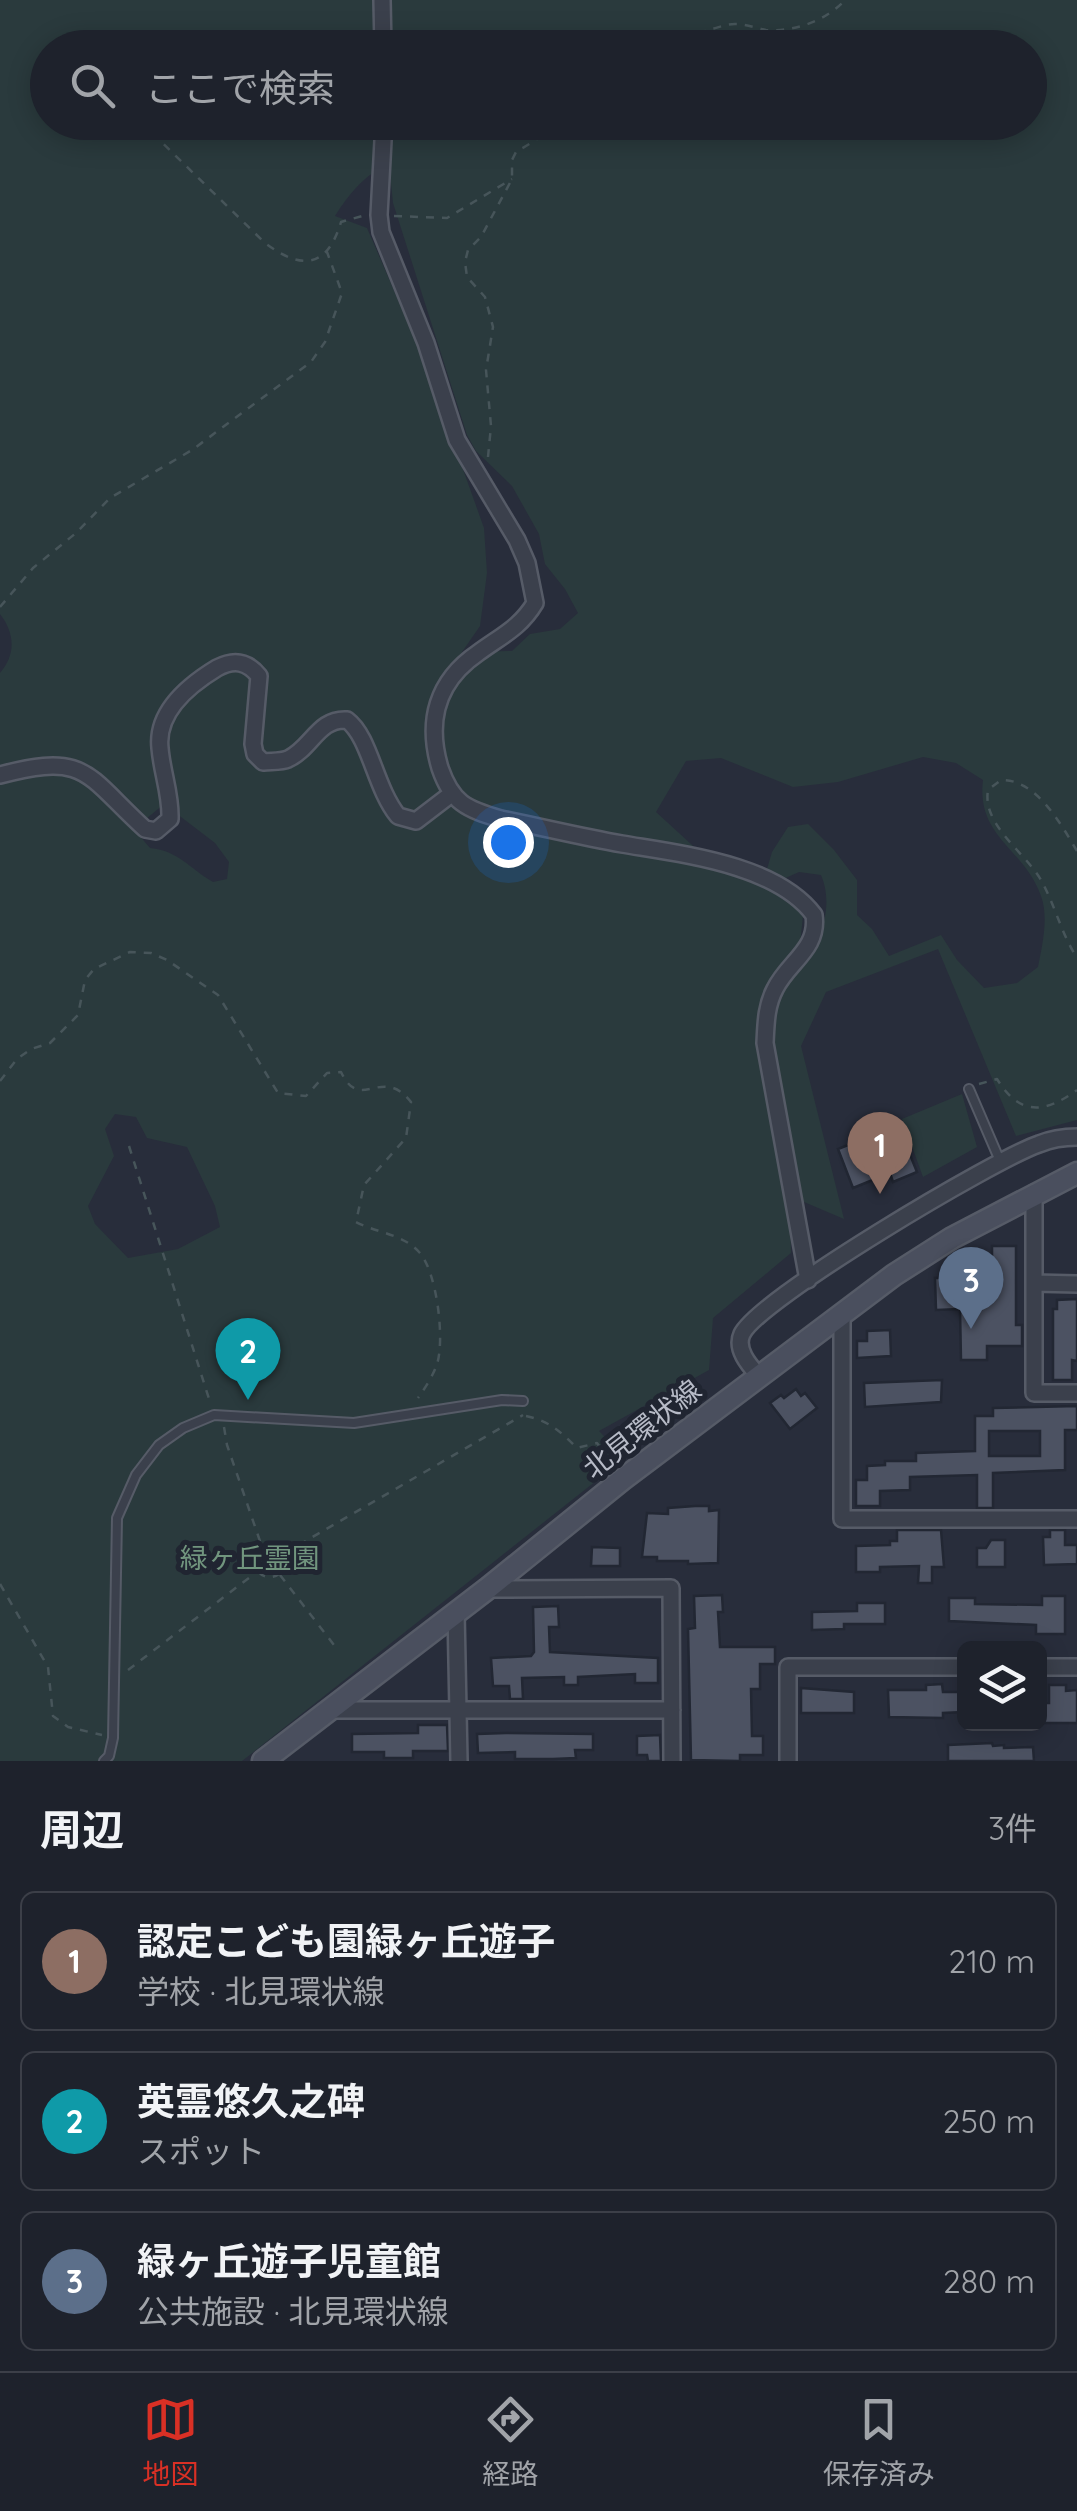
<!DOCTYPE html>
<html lang="ja">
<head>
<meta charset="utf-8">
<style>
  body { margin:0; font-family:Quicksand,"Noto Sans JP",sans-serif; background:#2b2f38; color:#f1f3f6 }
  .controls { position:absolute; right:30px; bottom:30px; display:grid; overflow:hidden; border-radius:15px; box-shadow:0 5px 25px #0003 }
  .controls button { width:90px; height:90px; display:grid; place-items:center; padding:0; border:0; border-bottom:2px solid #3c3f48; background:#1e222c; color:#f1f3f6; font:50px sans-serif }
  .you { position:absolute; left:508px; top:842px; width:35px; height:35px; margin:-25px; border:8px solid #fff; border-radius:50%; background:#1a73e8; box-shadow:0 0 0 15px #1a73e833 }
  .badge { display:grid; place-items:center; width:65px; height:65px; border-radius:50%; background:#d93025; color:#fff; font-size:32px; font-weight:700 }
  .pin { position:absolute; translate:-50% -82px; filter:drop-shadow(0 2px 5px #0008) }
  .pin::after { content:''; position:absolute; top:52px; width:35px; height:30px; background:inherit; clip-path:polygon(0 0,100% 0,50% 100%) }
  .list { margin:0; padding:0; list-style:none }
  h2 { display:flex; justify-content:space-between; align-items:center; height:130px; margin:0; padding:0 40px; font-size:42px }
  h2 small { font-size:32px; font-weight:400; color:#a1a4a9 }
  .list li { display:grid; grid-template-columns:65px 1fr auto; gap:30px; align-items:center; box-sizing:border-box; height:140px; margin:0 20px 20px; padding:0 20px; border:2px solid #3c3f48; border-radius:15px }
  .list b { display:block; font-size:38px; white-space:nowrap }
  .list p { margin:0; font-size:32px; white-space:nowrap; color:#a1a4a9 }
  .list em { font-size:32px; font-style:normal; color:#a1a4a9 }
  .icon { flex:none; width:55px; height:55px; fill:none; stroke:currentColor; stroke-width:2; stroke-linecap:round; stroke-linejoin:round }
  .map { position:relative; flex:none; width:1077px; height:1761px; overflow:hidden }
  .search { position:absolute; background:#1e222c; box-shadow:0 5px 25px #0003; left:30px; right:30px; top:30px; height:110px; display:flex; align-items:center; gap:25px; box-sizing:border-box; padding:0 35px; border-radius:55px; color:#a1a4a9; font-size:38px }
  .sheet { height:610px; background:#1e222c }
  nav { display:flex; justify-content:space-around; align-items:center; box-sizing:border-box; height:140px; border-top:2px solid #3c3f48; background:#1e222c; font-size:28px; color:#a1a4a9 }
  nav a { display:grid; justify-items:center; gap:5px }
  nav .on { color:#d93025 }
  .map>svg:first-child { display:block }
</style>
</head>
<body>
<div class="map">
<svg width="1077" height="1761" viewBox="0 0 1077 1761">
  <rect width="100%" height="100%" fill="#282d3b"/>
  <path fill="#2a3a3d" fill-rule="evenodd" d="M0,0H1077V1120L1016,1136L938,949L826,992L801,1046L844,1219L790,1196L791,1253L713,1318L709,1370L599,1431L625,1458L242,1761H0V673C16,655 15,633 0,614ZM48,48H1030V122H48ZM389,164L393,203L467,435L476,451L512,486L539,534L545,564L565,589L578,613L560,629L530,634L512,651L462,652L480,626L487,573L484,528L422,355L367,228L335,216C349,194 365,174 389,164ZM923,757L956,763L983,780C976,837 1024,848 1041,896C1049,917 1042,947 1038,967L1017,983L984,988L957,960L941,935L889,956L872,929L857,915V880L834,850L808,824L788,827L772,852L767,869L746,863L715,866L656,812L686,761L721,758L793,787L838,782ZM164,804L215,843L229,862L227,879L213,882C189,868 179,851 150,848L138,834L146,819ZM799,872L821,875C835,907 820,946 797,971L783,965L800,944L803,916L786,897L781,880ZM115,1114L136,1117L147,1138L187,1147L215,1206L220,1227L178,1249L128,1258L95,1224L88,1206L114,1156L105,1129Z
    M962,1094L977,1147L923,1177L902,1119Z"/>
  <path fill="#4c5262" stroke="#222733" stroke-width="2.5" fill-rule="evenodd" d="M898,1125L917,1172L893,1182L890,1173L853,1188L838,1149Z
    M992,1246H1016V1325H1022V1346H987V1360H961L960,1309L936,1310L935,1278H966V1263L974,1257H992Z
    M1077,1299V1361L1072,1360V1380H1053V1309H1057V1300Z
    M890,1330L891,1356L857,1358V1341H867V1331Z
    M942,1380L941,1402L865,1407L864,1383Z
    M796,1389L801,1396L805,1393L817,1408L790,1429L770,1403L781,1395L784,1398Z
    M1077,1406V1430H1065V1470L993,1473V1508H977V1475L910,1477V1490L880,1491V1506H856V1480H867V1466L885,1465V1461H916V1453L975,1451V1416H993V1408ZM989,1431H1040V1456H989Z
    M695,1506H709V1511L719,1510L718,1563L688,1564V1561H657V1557H642L647,1513L668,1514V1508Z
    M897,1530H941L944,1567H932V1583H918L919,1566L880,1567V1572H856V1546L890,1545V1541H897Z
    M1050,1530H1065V1545H1077V1564L1044,1565L1043,1537H1050Z
    M991,1540H1005V1567H977V1548H986Z
    M592,1547L620,1548V1566H591Z
    M722,1595L723,1612H718L720,1647H775V1664H760V1689H751L752,1736H763V1755H740V1761L691,1760L688,1629L695,1628L694,1596Z
    M1042,1596H1065V1634H1036V1625L949,1621V1598H975V1604L1042,1605Z
    M857,1603H885V1624H844V1629L812,1630V1612L857,1611Z
    M558,1606L559,1627H549L550,1652L658,1658V1683H635V1674L578,1677V1685H564V1677L522,1678L523,1699H510L509,1686H493L491,1658L531,1656L534,1652L533,1607Z
    M942,1684L943,1692H964V1712L943,1713V1718L889,1717L888,1690H926V1685Z
    M1049,1685H1066V1691L1077,1690V1723H1043V1703H1049Z
    M801,1688L854,1692V1713H801Z
    M418,1725H447L448,1751H413V1758H384V1752H352V1734L418,1733Z
    M506,1733L593,1734V1750H575L576,1758L553,1759H515V1752L478,1753L477,1734Z
    M660,1735L661,1761H648L647,1755H637V1736Z
    M992,1743L993,1746L1004,1745V1748L1033,1747L1034,1761H948V1745Z"/>
  <g fill="none" stroke-linecap="round" stroke-linejoin="round">
    <defs>
      <path id="lane" d="M969,1089L1000,1161
        M104,1761L109,1756L113,1738L117,1518L136,1475L159,1445L183,1428L214,1415L354,1423L502,1400L523,1401"/>
      <path id="street" d="M382,0L383,48
        M384,122L379,215L381,232L426,343L457,440L517,540L527,563L535,603C520,628 501,636 478,653C437,681 426,721 440,768C452,803 466,809 501,819C541,827 582,837 622,844C681,854 776,864 814,915C819,949 788,962 775,989C766,1006 766,1024 765,1043L808,1280
        M0,775C87,752 85,774 145,829L156,831L170,819C171,794 162,773 160,748C156,712 189,685 217,668C234,659 247,661 259,676L253,744L255,754L263,762C271,761 281,762 288,759C312,748 318,718 347,720C370,737 375,788 398,816L416,821L450,795
        M1034,1193V1393H1077
        M1034,1283L1077,1284
        M842,1317V1519H1077
        M758,1375C749,1365 735,1349 742,1334C759,1299 995,1159 1039,1144C1051,1139 1064,1137 1077,1137
        M487,1589L671,1588L672,1761
        M456,1612L459,1761
        M1040,1667H1077
        M328,1710H672
        M788,1761V1667H964"/>
      <path id="secondary" d="M263,1761L487,1589L623,1479L894,1275L952,1238L1077,1173"/>
    </defs>
    <use href="#lane" stroke="#565b67" stroke-width="12"/>
    <use href="#street" stroke="#565b67" stroke-width="20"/>
    <use href="#secondary" stroke="#565b67" stroke-width="25"/>
    <path stroke="#47555a" stroke-width="2.5" stroke-dasharray="8 8" stroke-linecap="butt" d="M88,46L90,48
      M655,48C672,31 674,32 697,32C709,32 722,24 735,24C745,24 756,28 766,30C794,32 826,21 845,0
      M141,122L265,243C301,270 327,269 341,222L362,216
      M394,216L447,218L512,179
      M488,457L491,426L486,370L493,327L485,297L467,277L465,262L468,250L481,237L512,179V160L516,152L536,140L549,122
      M0,607L33,568L76,533L110,498L192,450L311,362L325,342L342,293L327,252
      M1077,851C1061,824 1036,779 1001,780L988,790C982,825 1024,851 1041,880C1055,905 1061,933 1077,958
      M0,1081L17,1059L31,1049L50,1043L78,1015L85,980L94,969L130,952L151,953L167,960L218,995L278,1093L306,1096L327,1073L341,1072C361,1114 381,1064 411,1102L406,1138L364,1185L356,1222C377,1233 403,1234 419,1252C437,1271 445,1340 437,1364C433,1376 425,1388 418,1398
      M979,1084L997,1079C1020,1116 1044,1114 1077,1090
      M129,1146L210,1402
      M526,1416C549,1421 560,1431 577,1448L597,1443L614,1466
      M224,1427L227,1445L262,1547
      M254 1561a16 16 0 1 1 32 0a16 16 0 1 1-32 0Z
      M285,1553L523,1415
      M280,1575L334,1645
      M0,1584L48,1667L53,1716L68,1727L102,1735
      M128,1670L258,1571"/>
    <use href="#lane" stroke="#3b404c" stroke-width="8"/>
    <use href="#street" stroke="#3b404c" stroke-width="15"/>
    <use href="#secondary" stroke="#4a4f5e" stroke-width="20"/>
  </g>
  <g text-anchor="middle" stroke-width="10" stroke-linejoin="round" paint-order="stroke">
    <g font-size="28" fill="#b7bbc7" stroke="#202531">
      <text transform="translate(642 1429) rotate(-38)" y="10">北見環状線</text>
    </g>
    <g font-size="28" fill="#71957e" stroke="#202531">
      <text x="250" y="1568">緑ヶ丘霊園</text>
    </g>
  </g>
</svg>
<div class="controls">
<button><svg class="icon" aria-label="layers" viewBox="0 0 24 24"><path d="M12 4l9 5-9 5-9-5zM3 14l9 5 9-5"/></svg></button>
</div>
<div class="you"></div>
<div class="pin badge" style="left:880px;top:1194px;background:#8d6e63">1</div>
<div class="pin badge" style="left:248px;top:1400px;background:#0f9aa8">2</div>
<div class="pin badge" style="left:971px;top:1329px;background:#5c6f8a">3</div>
<div class="search"><svg class="icon" aria-label="search" viewBox="0 0 24 24"><circle cx="10" cy="10" r="6"/><path d="M15 15l6 6"/></svg>ここで検索</div>
</div>
<section class="sheet">
<h2>周辺<small>3件</small></h2>
<ul class="list">
<li><span class="badge" style="background:#8d6e63">1</span><div><b>認定こども園緑ヶ丘遊子</b><p>学校 · 北見環状線</p></div><em>210 m</em></li>
<li><span class="badge" style="background:#0f9aa8">2</span><div><b>英霊悠久之碑</b><p>スポット</p></div><em>250 m</em></li>
<li><span class="badge" style="background:#5c6f8a">3</span><div><b>緑ヶ丘遊子児童館</b><p>公共施設 · 北見環状線</p></div><em>280 m</em></li>
</ul>
</section>
<nav>
<a class="on"><svg class="icon" aria-label="map" viewBox="0 0 24 24"><path d="M3 6l6-2 6 2 6-2v14l-6 2-6-2-6 2zM9 4v14M15 6v14"/></svg>地図</a>
<a><svg class="icon" aria-label="directions" viewBox="0 0 24 24"><path d="M12 3l9 9-9 9-9-9zM9 14v-3h6M13 9l2 2-2 2"/></svg>経路</a>
<a><svg class="icon" aria-label="saved" viewBox="0 0 24 24"><path d="M7 4h10v16l-5-4-5 4z"/></svg>保存済み</a>
</nav>
</body>
</html>
